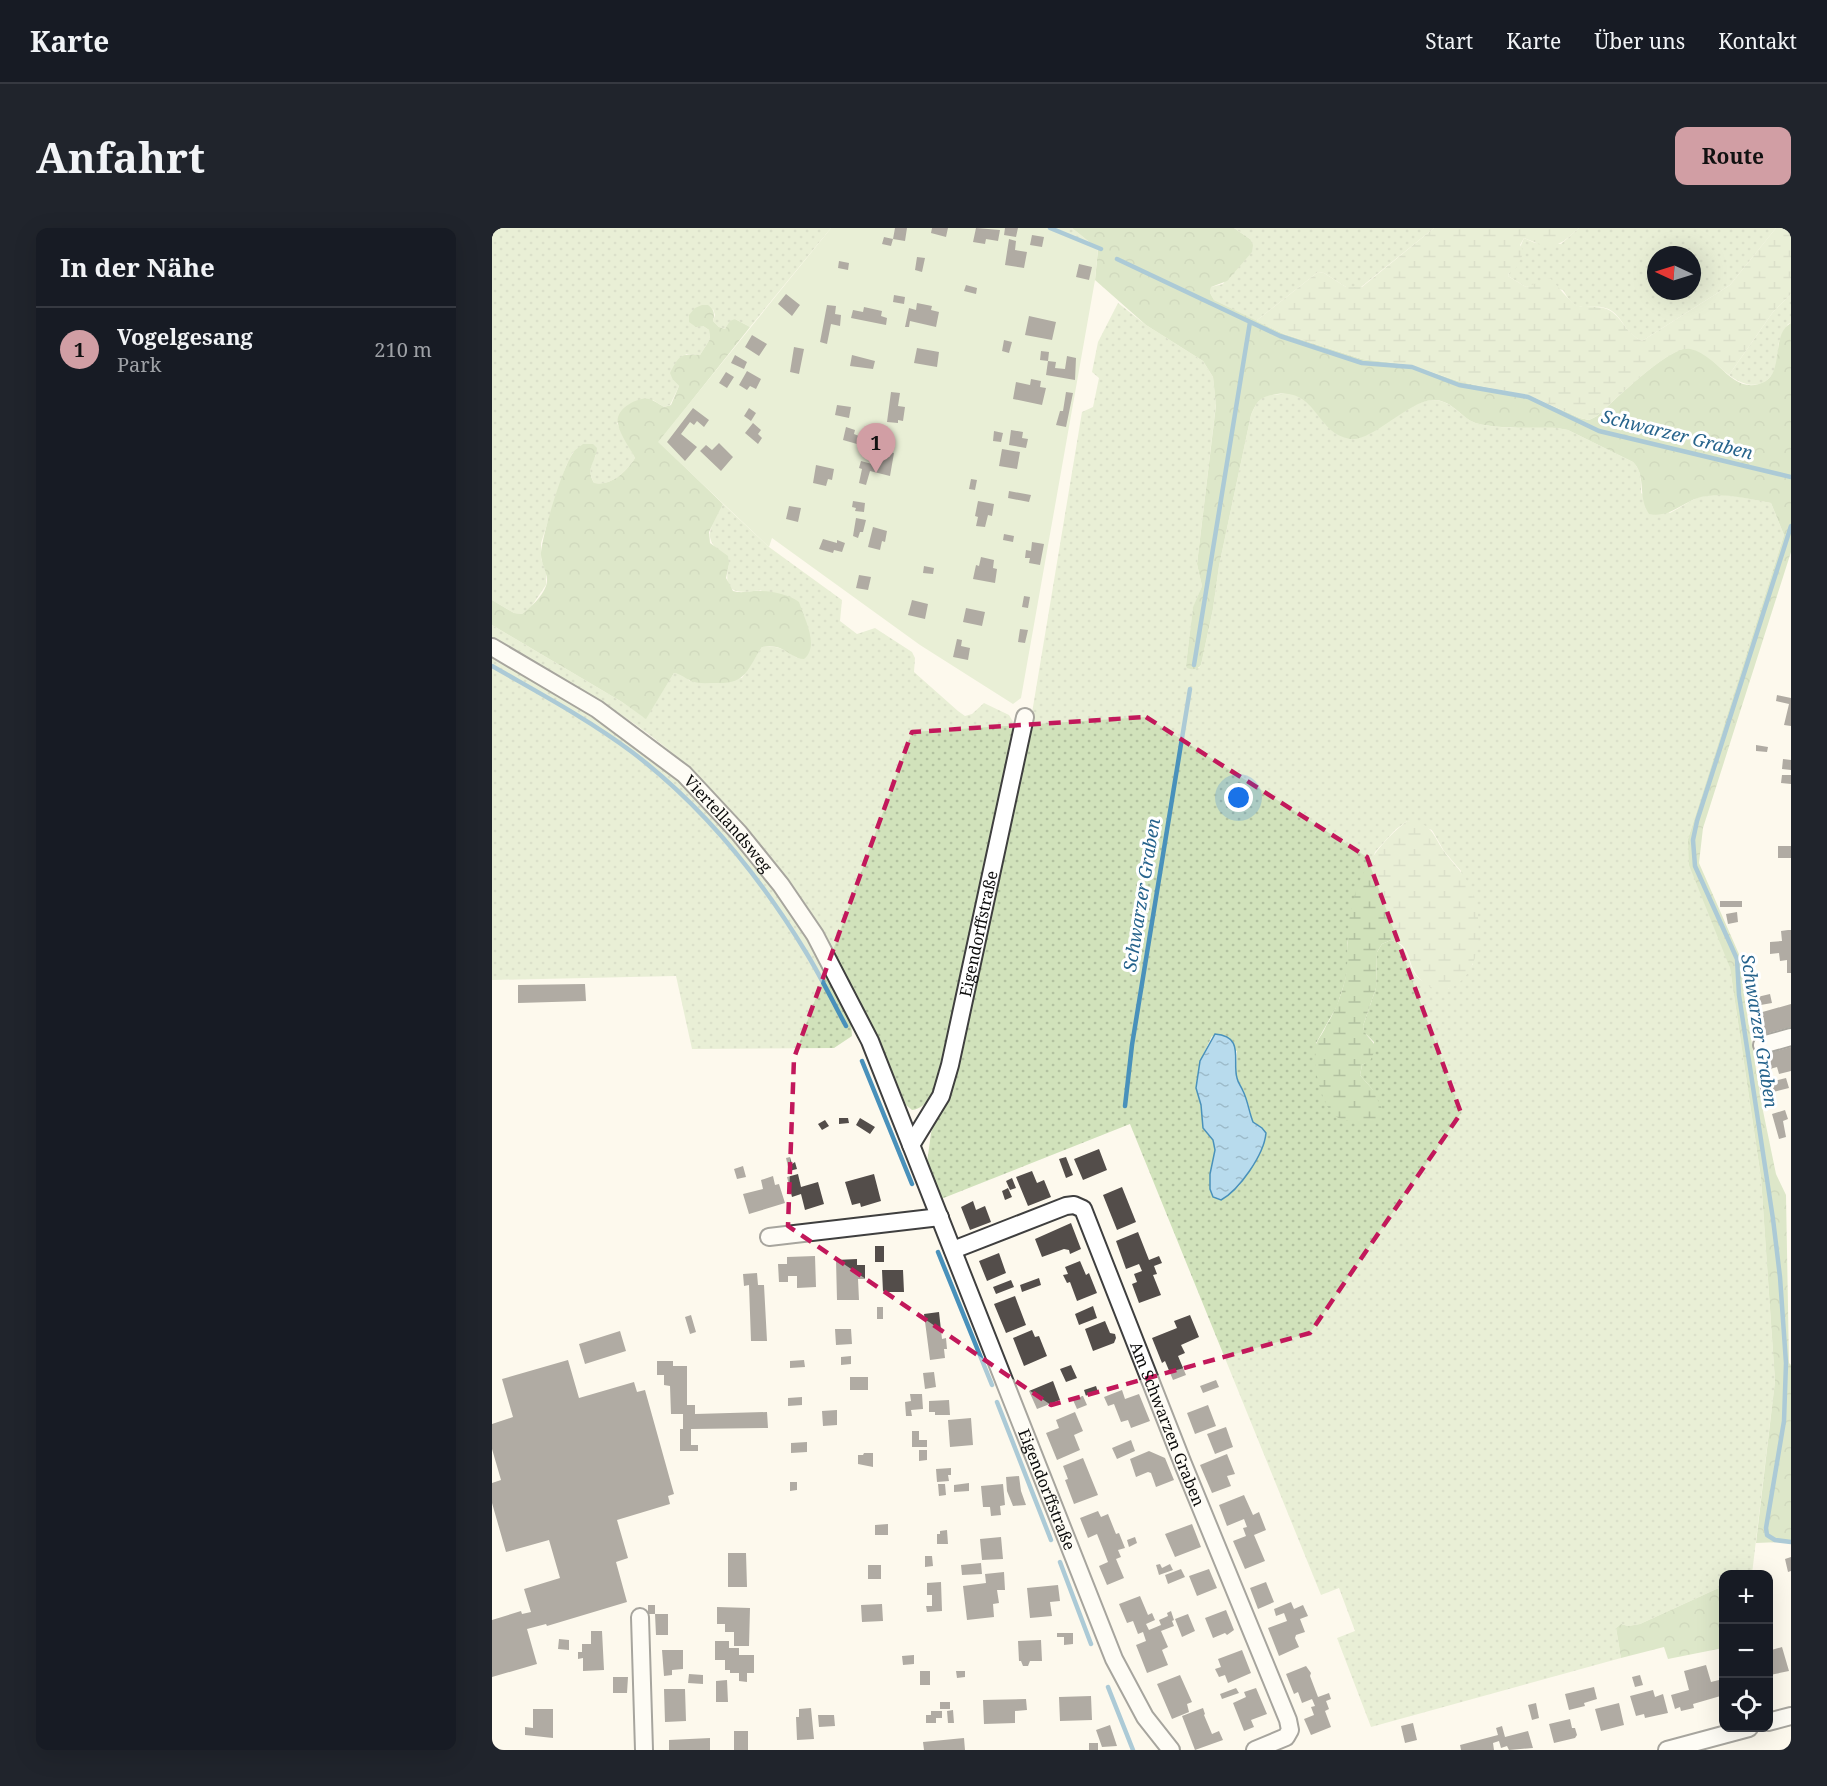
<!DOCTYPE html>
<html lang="de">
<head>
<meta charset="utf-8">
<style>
  body { margin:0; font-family:"Noto Serif",serif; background:#20242c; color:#f1f3f6 }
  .controls { position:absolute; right:18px; bottom:18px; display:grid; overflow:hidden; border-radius:12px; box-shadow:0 6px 24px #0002 }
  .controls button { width:54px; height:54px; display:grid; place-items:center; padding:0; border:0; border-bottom:2px solid #363941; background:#171b24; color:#f1f3f6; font:30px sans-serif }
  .compass { position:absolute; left:1155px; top:18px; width:54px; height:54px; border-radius:50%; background:#171b24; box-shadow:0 6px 24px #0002; rotate:274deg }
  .you { position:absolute; left:747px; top:570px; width:21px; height:21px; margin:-15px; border:4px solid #fff; border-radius:50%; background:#1a73e8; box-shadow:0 0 0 9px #1a73e833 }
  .badge { display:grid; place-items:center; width:39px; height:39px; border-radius:50%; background:#d19ea4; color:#111; font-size:20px; font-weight:700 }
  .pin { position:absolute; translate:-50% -50px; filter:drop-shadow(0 2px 3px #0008) }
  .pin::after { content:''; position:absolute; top:32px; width:21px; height:18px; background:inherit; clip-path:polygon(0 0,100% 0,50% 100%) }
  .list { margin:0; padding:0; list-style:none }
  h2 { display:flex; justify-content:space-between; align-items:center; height:78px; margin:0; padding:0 24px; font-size:26px }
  h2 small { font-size:20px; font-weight:400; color:#9ea1a6 }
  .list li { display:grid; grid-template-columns:39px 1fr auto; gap:18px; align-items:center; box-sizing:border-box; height:84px; padding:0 24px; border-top:2px solid #363941 }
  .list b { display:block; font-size:22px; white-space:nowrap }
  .list p { margin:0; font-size:20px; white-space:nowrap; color:#9ea1a6 }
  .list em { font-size:20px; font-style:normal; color:#9ea1a6 }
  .icon { flex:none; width:33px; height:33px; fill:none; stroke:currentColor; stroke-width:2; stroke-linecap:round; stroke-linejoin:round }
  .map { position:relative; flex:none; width:1299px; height:1522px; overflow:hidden; border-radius:12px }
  header { display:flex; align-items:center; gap:36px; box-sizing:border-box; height:84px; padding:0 30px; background:#171b24; border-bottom:2px solid #363941 }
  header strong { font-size:28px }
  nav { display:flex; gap:33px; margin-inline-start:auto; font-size:21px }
  .intro { display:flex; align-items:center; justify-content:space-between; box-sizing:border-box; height:144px; padding:0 36px }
  h1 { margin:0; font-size:42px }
  .button { padding:15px 27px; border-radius:12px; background:#d19ea4; color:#111; font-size:21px; font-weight:700 }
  main { display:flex; gap:36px; padding:0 36px }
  aside { flex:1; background:#171b24; border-radius:12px; box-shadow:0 6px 24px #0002 }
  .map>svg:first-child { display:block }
</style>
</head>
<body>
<header>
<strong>Karte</strong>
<nav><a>Start</a><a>Karte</a><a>Über uns</a><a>Kontakt</a></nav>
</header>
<div class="intro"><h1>Anfahrt</h1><a class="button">Route</a></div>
<main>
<aside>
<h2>In der Nähe<small></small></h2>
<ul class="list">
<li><span class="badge">1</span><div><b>Vogelgesang</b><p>Park</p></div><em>210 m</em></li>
</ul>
</aside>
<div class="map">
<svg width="1299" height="1522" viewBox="0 0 1299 1522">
  <defs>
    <pattern id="grass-dots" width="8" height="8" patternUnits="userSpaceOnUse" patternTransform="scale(1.5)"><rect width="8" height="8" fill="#d1e2bb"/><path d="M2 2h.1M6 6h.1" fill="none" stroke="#b2c1a0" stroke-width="1.8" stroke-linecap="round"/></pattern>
    <pattern id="forest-crowns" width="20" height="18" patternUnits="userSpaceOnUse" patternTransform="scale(1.5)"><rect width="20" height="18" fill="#b6d19d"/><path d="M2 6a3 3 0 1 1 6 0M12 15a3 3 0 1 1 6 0" fill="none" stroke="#9bb286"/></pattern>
    <pattern id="wetland-marsh" width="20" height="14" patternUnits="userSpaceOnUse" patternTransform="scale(1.5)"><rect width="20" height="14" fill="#d1e2bb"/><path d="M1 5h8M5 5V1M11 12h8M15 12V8" fill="none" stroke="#b2c1a0"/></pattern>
    <pattern id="water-ripples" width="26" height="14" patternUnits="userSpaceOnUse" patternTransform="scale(1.5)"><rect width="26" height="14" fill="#b8dbed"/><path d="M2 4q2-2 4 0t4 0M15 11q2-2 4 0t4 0" fill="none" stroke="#9dbbca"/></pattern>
  </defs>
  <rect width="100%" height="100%" fill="#fdf9ed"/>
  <path fill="url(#grass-dots)" fill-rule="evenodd" d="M0,0H339L258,99L243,91L233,101L227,99L221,93L223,87L221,81L211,98L217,102L218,111L208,127L194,126L181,152L187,158L178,177L172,179L161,172L125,195L143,230C134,244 120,258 102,255C96,244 98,238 104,227L81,224L74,238L49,315V331L54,343V357L39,379L30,386L22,385L0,372Z
    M554,0H580L606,21Z
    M742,0H942L869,59H854L832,45L826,44L764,93L722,72L718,65L719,59L731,56L758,11Z
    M1087,0H1284L1238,57L1150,113C1133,105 1132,92 1120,83C1108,75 1092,82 1083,77C1078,74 1074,67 1071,62L1041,57L1034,59L1016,48L1032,10L1043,15L1069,16ZM1164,27H1200V63H1164Z
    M1299,66V95L1296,96C1293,102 1289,108 1287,114C1285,122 1287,131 1284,138C1275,163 1254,160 1237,147L1281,84Z
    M626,75L654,97L711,133L721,149L724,176L705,336L710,358L701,380L694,437L696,440H707L709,437L721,381L727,338L759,187L764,176L771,168L797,165L806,168L817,176L834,197L875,207C891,197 923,172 941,172C959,172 967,187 981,194C1001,202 1043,199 1065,200L1076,202L1141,234C1150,243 1149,253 1149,265L1178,285C1188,280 1198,272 1208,269C1231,263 1256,271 1279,275L1292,307L1196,611L1238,740L1269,950L1283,1153L1260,1346H1232L1231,1358L1148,1396L1136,1398L1129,1396L1124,1400L1129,1430L879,1499L845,1410L863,1403L847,1360L829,1367L638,896L449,971L435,935L439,905L444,891L538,497L590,184L601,179L607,150L600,144L606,114ZM915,593L940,602L952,623L969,643L981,736L970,751L956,761C948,758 936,757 929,752C913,741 921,719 899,712L890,716L885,724L884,760L871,798L872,804L882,814L878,832L870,837L868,847L881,862L824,815L845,778L853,753L857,736L855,715L883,624L903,602ZM720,808L745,823L744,847L756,875L761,895L770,900L768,925L747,958L730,972L718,946L723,922L721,912L711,900L709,877L704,860L708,833Z
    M231,276L277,319L350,372L348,393L365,406L383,400L420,424L423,430L422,444L466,483L473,488L480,486L492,475L517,487L523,497L447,848C441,862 437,880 420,882L414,877C403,851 393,824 380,798C329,693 264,594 173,519C121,476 58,445 0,411V397L130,474L154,490L182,445L190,446L198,453L250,450L270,419C285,417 294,422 305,430L269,362C244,366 230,366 237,336C211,307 214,310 231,276Z
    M0,428C32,446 64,463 95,482C177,534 247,607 300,687C323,721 340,759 359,795L360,808L342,820L200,821L184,748L0,752Z"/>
  <path fill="url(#forest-crowns)" d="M580,0H742L758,11L761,17L760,24L735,53L719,59L718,65L722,72L792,106L870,131L918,137L969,154L1038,168L1088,190L1097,192L1105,188C1122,173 1175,120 1196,120C1223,121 1237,165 1267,156C1295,148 1277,107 1299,95V324L1211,600L1207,635L1250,733L1252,767L1270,878L1284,946L1294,967L1297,1135L1299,1137V1316L1290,1314L1264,1315L1283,1153L1269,950L1238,740L1197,637L1196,611L1292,307L1279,275C1256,271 1232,264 1209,269C1190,274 1179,290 1157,286C1145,268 1155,248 1141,234L1076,202L1065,200C1044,199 996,202 979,193C966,185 957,171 940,172C915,174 880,214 858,211C824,206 825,161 785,166C768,169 766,171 759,187L727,338L721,381L709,437C705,442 701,442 695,440L694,437L701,379L710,358L705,336L724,177L721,149L711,133L654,97L603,52L606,21Z
    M210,77H216C222,82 223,85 221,93L227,99L233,101L238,93L243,91L258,99L167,214L231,276L217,304L218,315L236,328L237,336L234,350L241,363C251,366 259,362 270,363C281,363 298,367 307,374C312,390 328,418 312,431C296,430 293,415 270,419C254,443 255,456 223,455C215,455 206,456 199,453C193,450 189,446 182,445L154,491L130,474L0,397V372L22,385L30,386C39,379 50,369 54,358C58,347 49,337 49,327C49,310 71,238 81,225C83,221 88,219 91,216H101L105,220C104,235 93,239 102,255C120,258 134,244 143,230C138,220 128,207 126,196C123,183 139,173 150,171C158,169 165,175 172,179L179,177L187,158L181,152L178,145C187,128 188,125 208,127L218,111L217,102L211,98L204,99L197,94V87L203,80Z
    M1231,1358V1420L1176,1431L1172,1419L1129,1430L1124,1400L1129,1396L1136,1398L1148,1396Z"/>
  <path fill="url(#wetland-marsh)" d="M942,0H1087C1064,21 1061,22 1032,10L1028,17L1032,24L1024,40L1017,45L1016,48L1034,59L1058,50C1064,56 1078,74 1084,77C1094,82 1108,75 1120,84C1132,93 1134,105 1150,113L1238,57L1284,0H1299V66L1281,84L1237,147C1225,138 1213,124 1198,121C1178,117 1121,174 1105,188L1097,192L1088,190L1038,168L969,154L918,137L870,131L792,106L764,93L826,44L832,45L854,59H870Z
    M915,593C939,595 939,603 951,622C961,636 974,647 980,663C991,693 992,747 956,761C944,766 928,754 922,743C918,736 917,725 911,718C908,715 903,713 899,712L890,716L885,724L884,760L871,798C872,808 881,811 884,820L878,833L870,837L868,847L881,862L891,883C886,897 867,895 855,892C852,892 845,890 842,887C829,876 818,830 825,814C827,809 832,804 834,798C843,784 849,768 853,752C857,737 854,722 856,707C859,659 877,623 915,593Z"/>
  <path fill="#d1e2bb" d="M339,0H554L606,21L603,52L529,470L521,476L428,417L280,310L277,319L166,214Z"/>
  <path fill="url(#water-ripples)" stroke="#4991bb" stroke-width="1.5" d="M723,806C753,808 740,833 745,850C746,855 749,858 751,863C756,873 757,884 761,894L770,900L774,905C772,927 747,962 729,972L721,969L718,961V946L723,922L721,912L711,900L709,877L704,860L708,833Z"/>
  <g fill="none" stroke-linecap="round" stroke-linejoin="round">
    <path stroke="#4991bb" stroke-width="4.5" d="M558,0L609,21
      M625,31L788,108L870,135L920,139L967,157L1036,169L1107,203L1299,249
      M1299,298L1205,593L1201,612L1203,638L1245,731L1247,767L1281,991L1288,1049L1294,1135L1292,1193L1274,1300L1275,1307L1283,1312L1299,1314
      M702,437L758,94
      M0,438C47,465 96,491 140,524C211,578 269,650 315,726C329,749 341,774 354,798
      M370,833L420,956
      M633,878L640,817L698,461
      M446,1024L500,1157
      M505,1174L559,1312
      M568,1334L599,1416
      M616,1459L641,1522"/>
  </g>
  <path fill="#534d4a" d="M403,0H415L413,13L401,11Z
    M440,0H456L454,9L439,5Z
    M484,0L508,2L506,13L494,11L493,16L481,14Z
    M513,0H526L524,9L512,7Z
    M540,7L552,9L550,19L538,17Z
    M392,9L401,11L399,18L390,16Z
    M517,11L524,13L523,22L535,24L532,40L513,37Z
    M425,29L433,30L430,44L423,42Z
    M347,33L357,35L356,42L346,40Z
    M587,36L600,39L597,52L584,49Z
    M474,57L485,60L484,66L472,63Z
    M294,66L308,77L300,88L286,76Z
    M402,67L413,69L412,76L401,74Z
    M425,75L440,78L439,82L447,84L444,99L418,93L417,99H413L417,80L424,82Z
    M335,77L344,78L343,86L349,87L348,98L339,96L335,116L328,114Z
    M372,79L390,83L389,88L395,90L394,97L359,90L361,82L371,84Z
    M537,88L564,94L560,112L533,107Z
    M260,107L275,116L267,128L253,119Z
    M512,112L520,114L517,125L510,123Z
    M302,119L312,121L307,146L298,144Z
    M425,120L447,124L445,139L422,135Z
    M549,123L557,124L556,133L548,132Z
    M243,127L255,134L252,141L239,135Z
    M360,127L383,133L381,141L358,138Z
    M575,128L584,130L583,152L554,147L556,133L564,134L563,140L573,141Z
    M255,143L269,151L264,161L258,158L255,162L247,157Z
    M234,144L242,149L235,160L227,155Z
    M539,151L549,153L548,159L554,160L550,177L521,171L524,154L538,157Z
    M399,164L408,165L406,178L413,179L411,193L406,192V195L395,194Z
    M574,164L581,165L574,199L564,197L568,183H571Z
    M345,177L359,179L357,190L343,187Z
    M201,180L217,192L212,199L205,193L202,197L198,194L189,206L205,219L193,233L175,214Z
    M257,180L264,185L259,193L252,188Z
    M261,195L269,202L266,206L270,210L266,216L253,205Z
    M354,199L363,202L362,206L367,208L365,216L351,212Z
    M519,202L531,204L530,210L536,211L534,220L517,217Z
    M502,203L511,205L509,214L501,213Z
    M227,215L241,229L229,243L208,223L214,217L220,222Z
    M510,221L528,224L525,241L507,238Z
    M390,222L402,225L398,248L378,243L374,257L367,255L370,241L367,240L369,233L387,238Z
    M324,237L342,241L340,252L336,251L334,258L321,255Z
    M479,251L485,252L483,262L477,261Z
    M517,263L539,267L537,274L516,270Z
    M361,273L373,275L372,284L363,283L364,280L360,279Z
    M486,273L502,276L500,288L496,287L493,299L484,298L486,289L483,288Z
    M297,278L309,280L306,294L294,291Z
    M364,290L374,292L371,304H368L366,310L361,308Z
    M381,299L395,303L393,314L390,313L388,322L376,319Z
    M512,306L522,308L521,314L511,312Z
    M331,311L345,315V312L353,315L350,324L342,322L341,325L327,321Z
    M540,314L552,316L548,337L537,335L538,330H533L534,322L539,323Z
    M489,329L502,332L501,340L505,341L503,355L481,351L484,337L487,338Z
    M432,338L442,340L441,346L431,345Z
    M367,347L379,349L376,362L364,360Z
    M532,368L538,369L536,380L530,379Z
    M420,372L436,376L433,391L416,387Z
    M474,380L493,384L490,398L471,394Z
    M528,401L536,402L533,415L526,414Z
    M465,411L470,412L469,418L478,420L476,432L461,429Z
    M1285,467L1299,470V498L1292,497L1297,476L1284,473Z
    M1264,517L1276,519L1275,524L1264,523Z
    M1291,531L1299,532V542L1290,541Z
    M1290,547H1299V556L1289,555Z
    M1286,618H1299V630H1286Z
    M1228,673H1250V679H1228Z
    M1245,684L1246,694L1236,696L1234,686Z
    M1296,702H1299V745H1295V732L1288,733L1287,725L1278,726V714L1290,713L1289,703Z
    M93,756L94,773L26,775V757Z
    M1278,766L1280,775L1263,778L1261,770Z
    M1299,776V799L1273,806L1267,785Z
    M1299,819V843L1287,846L1285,839L1271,843L1267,828Z
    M1294,850L1297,860L1270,867L1267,857Z
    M1293,882L1296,891L1291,893L1294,909L1287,911L1280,886Z
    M347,890H356L357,895L347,896Z
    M368,890L383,899L378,906L364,897Z
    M333,892L337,898L330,902L326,896Z
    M607,921L615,942L591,952L582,931Z
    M298,929L300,936L303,934L305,941L297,943L294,930Z
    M574,929L581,947L574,950L567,931Z
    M251,938L254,949L245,951L242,941Z
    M540,943L545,955L552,952L559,969L536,978L524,949Z
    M306,946L309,959L326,954L332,976L313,982L309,966L300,969L295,949Z
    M382,946L389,973L369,979L368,975L360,977L353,954Z
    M281,948L283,957L287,956L293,975L257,986L251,966L271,961L269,952Z
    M520,950L524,960L518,962L514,953Z
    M630,959L644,994L625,1002L611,967Z
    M516,960L520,969L513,972L510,963Z
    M481,973L484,982L493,978L499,994L478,1002L469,979Z
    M579,995L589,1021L578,1026L577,1022L572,1021L550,1029L543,1011Z
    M646,1004L657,1032L667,1028L670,1035L662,1038L665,1046L661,1047L669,1067L647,1075L640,1056L645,1054L642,1046L650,1043L647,1036L634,1041L624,1013Z
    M383,1018H392V1034H383Z
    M507,1025L514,1045L495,1053L487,1033Z
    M323,1028L324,1059L305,1060V1048H296V1054H287L286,1036H295V1029Z
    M365,1031V1037H373V1051H366L367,1072H345L344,1032Z
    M588,1033L594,1047L597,1045L605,1065L585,1073L578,1054L575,1055L571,1047L576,1046L573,1039Z
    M390,1042H411L412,1064H391Z
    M265,1045L266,1057H272L275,1113H259L257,1057L252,1058L251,1046Z
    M547,1050L549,1057L530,1064L528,1057Z
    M519,1052L522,1059L504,1066L501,1059Z
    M523,1068L534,1097L514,1105L502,1076Z
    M601,1078L605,1090L587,1097L583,1086Z
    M385,1079H391V1091H385Z
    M447,1084L450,1111L454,1110L455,1121H452L453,1130L438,1132L432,1086Z
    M199,1087L204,1104L198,1106L193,1089Z
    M698,1087L707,1109L689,1117L693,1125L686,1128L694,1147L681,1152L673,1133L670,1135L660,1110L685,1100L682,1093Z
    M613,1093L618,1105L623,1106L624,1110L622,1115L601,1123L593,1101Z
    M343,1101H359L360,1116L344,1117Z
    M540,1102L543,1109L547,1108L555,1128L532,1138L521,1110Z
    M128,1103L134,1123L93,1136L87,1116Z
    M359,1128V1136L349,1137V1129Z
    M76,1132L87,1170L142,1154L145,1164L153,1162L182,1266L176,1268L178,1276L125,1292L136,1330L124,1334L135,1374L55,1398L54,1396L35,1401L45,1436L0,1449V1392L29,1383L30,1386L39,1384L32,1361L68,1350L57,1312L14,1324L0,1275V1255L9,1252L0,1221V1196L21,1189L10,1151Z
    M312,1132L313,1139L298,1140V1133Z
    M165,1133H181V1138H195V1177H203V1186L275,1184L276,1200L199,1201V1217H206V1223H188V1201H191V1186H179L178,1158L172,1157V1147H165Z
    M579,1137L585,1150L574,1154L568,1141Z
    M442,1144L444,1159L433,1161L431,1145Z
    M358,1149H376V1162H358Z
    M724,1152L727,1159L711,1165L708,1158Z
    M561,1153L568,1172L545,1181L537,1163Z
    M604,1158L606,1164L594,1168L592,1162Z
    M630,1162L633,1171L647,1166L658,1193L639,1200L636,1192L629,1194L622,1176L616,1178L612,1169Z
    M418,1166H430L431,1181L419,1182L420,1188H414L413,1174L419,1173Z
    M591,1168L595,1177L585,1181L581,1172Z
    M310,1169V1177L296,1178V1170Z
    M457,1172L458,1187H443V1184H437V1173Z
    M716,1177L724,1198L703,1206L695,1185Z
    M345,1182V1197L331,1198L330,1183Z
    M583,1184L591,1203L582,1207L588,1222L565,1232L554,1205L567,1200L564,1192Z
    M479,1190L481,1217L458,1219L456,1192Z
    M734,1199L741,1219L723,1226L715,1206Z
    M420,1203H427V1212H435V1219H420Z
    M639,1212L643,1223L625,1231L620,1220Z
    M315,1214V1224L299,1225V1215Z
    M427,1222H435V1232L427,1233Z
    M657,1223L673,1230L682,1252L664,1259L659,1245L656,1244L644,1249L638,1231Z
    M372,1225H381V1239L366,1236V1227H371Z
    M735,1226L743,1246L735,1248L739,1258L720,1265L708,1237Z
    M591,1230L606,1267L582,1276L573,1252L576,1251L571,1238Z
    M459,1240V1247H456L457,1253L445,1254L444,1241Z
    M527,1248L529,1263L534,1277L521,1278L515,1263L514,1249Z
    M298,1254H305V1262L298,1263Z
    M477,1255V1263L462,1264V1257Z
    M446,1256H453L454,1267L447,1268Z
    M511,1256L513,1277L508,1278L509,1287L499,1288L498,1279H491L489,1258Z
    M752,1267L761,1287L767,1284L774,1302L762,1307L773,1333L753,1341L741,1313L754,1308L751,1300L755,1299L752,1291L735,1298L727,1277Z
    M606,1283L609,1289L616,1286L624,1306L627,1305L633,1320L626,1322L629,1329L624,1331L632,1350L615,1357L607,1338L616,1334L611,1321L605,1306L596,1310L588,1290Z
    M396,1296V1307H383V1297Z
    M700,1296L709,1319L683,1329L673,1306Z
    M455,1302L456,1316H445V1306H448V1303Z
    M509,1309L511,1331L490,1332L488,1311Z
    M643,1309L645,1315L637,1319L635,1312Z
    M236,1325H254L255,1359H236Z
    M433,1328H440L441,1338L433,1339Z
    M1299,1329V1343L1296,1344L1293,1331Z
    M489,1335L490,1346L470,1347L469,1337Z
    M668,1336L670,1340L678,1336L681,1342L667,1347L664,1337Z
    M376,1337H389V1351H376Z
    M689,1341L693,1349L676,1356L673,1347Z
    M717,1341L725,1360L705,1368L697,1348Z
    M512,1344L513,1362H505L507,1375L501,1376L502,1389L475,1392L471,1358L494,1355L493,1346Z
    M449,1354L450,1383L435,1384L434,1378H440V1367H435V1355Z
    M774,1354L782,1374L766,1381L758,1360Z
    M566,1357L568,1373L558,1374L560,1388L538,1390L535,1360Z
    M648,1368L656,1387L660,1385L663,1392L654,1396L657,1402L669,1397L667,1392L676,1388L675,1385L679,1383L682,1392L680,1393L682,1398L669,1403L676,1419L670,1422L676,1437L655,1445L644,1417L654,1413L651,1404L646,1406L641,1393L635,1395L627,1376Z
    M799,1374L802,1381L811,1377L816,1388L808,1391L813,1404L804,1407L803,1410L807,1419L787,1428L776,1400L795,1393L792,1385L784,1388L782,1381Z
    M390,1376L391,1393L370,1394L369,1377Z
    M156,1377H163V1386H156Z
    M225,1379L258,1380L257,1418H242V1404H233V1396H225Z
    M734,1382L742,1402L735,1407L733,1405L721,1410L713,1390Z
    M163,1386H176V1407H164Z
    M696,1386L703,1403L690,1409L683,1391Z
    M99,1403H110L112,1442L91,1443V1430L86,1431V1424H90V1416H99Z
    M565,1405H581V1416L572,1417V1409H565Z
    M67,1411L77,1412V1422L66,1421Z
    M549,1412L550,1433H538L536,1438H531L529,1433H527L526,1413Z
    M223,1413H237V1420H247V1427H262V1445H255V1454L247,1453V1445H238V1442H233V1432H223Z
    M1290,1419L1297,1443L1278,1447L1276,1423Z
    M170,1422H191V1441L180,1442V1447L172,1448Z
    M750,1422L759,1445L736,1455L733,1447L727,1449L723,1441L729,1439L726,1431Z
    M422,1427V1436L411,1437L410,1428Z
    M1214,1437L1219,1454L1231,1451L1232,1467L1201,1476L1202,1480L1189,1483L1188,1479L1183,1481L1179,1467L1197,1462L1192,1443Z
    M814,1438L819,1445L818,1448L826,1469L837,1465L839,1471L834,1473L837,1481L833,1483L839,1499L819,1507L812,1491L822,1487L819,1479L823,1478L820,1471L810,1475L806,1464L802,1466L794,1446Z
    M428,1443H438V1457H428Z
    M464,1443H473V1449L465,1450Z
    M197,1446L211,1447V1456L196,1455Z
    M688,1447L700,1474L695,1476L697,1484L680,1491L665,1456Z
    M1148,1447L1151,1457L1143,1459L1140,1449Z
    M121,1449H136L135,1465H121Z
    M235,1452L236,1474H224V1453Z
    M1102,1459L1105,1471L1092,1475L1093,1478L1077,1482L1073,1466Z
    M744,1460L747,1465L730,1471L728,1466Z
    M764,1460L775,1486L759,1492L762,1499L752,1503L741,1475L754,1469L752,1464Z
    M172,1461H193L194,1493L173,1494Z
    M1161,1462L1163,1469L1171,1466L1176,1485L1153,1490L1152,1486L1144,1488L1138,1468Z
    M599,1468L600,1492L568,1493L567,1469Z
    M534,1471L535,1482L523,1483V1495L492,1496L491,1472Z
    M448,1474H458V1481H448Z
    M1044,1475L1047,1490L1040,1492L1036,1477Z
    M1127,1475L1132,1497L1109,1503L1103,1481Z
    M319,1480L322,1511L305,1512L304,1489H307V1481Z
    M711,1480L713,1486L712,1487L720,1506L727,1503L731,1512L703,1522L690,1488Z
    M41,1481H61V1510L33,1507V1499L41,1500Z
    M461,1482L462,1495H456L455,1483Z
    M439,1483H450V1490H444V1495H434V1487H439Z
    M326,1487H342L343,1498L327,1499Z
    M1078,1491L1080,1500H1083L1085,1507L1083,1510L1062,1515L1057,1496Z
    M921,1495L925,1512L913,1515L909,1498Z
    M618,1497L625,1518L610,1519L604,1502Z
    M1010,1498L1013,1509L1036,1503L1041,1520L1017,1522L1015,1518L1009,1520L1007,1513L1001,1515L1002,1522H969L968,1517L1006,1507L1004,1500Z
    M242,1503H256V1522H242Z
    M218,1510V1522H177V1512Z
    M472,1510L473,1522H432L431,1514Z
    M597,1515H606V1522H597Z"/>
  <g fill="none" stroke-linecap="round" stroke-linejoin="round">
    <defs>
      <g id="minor">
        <path id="s1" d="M0,419L105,481L192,546L247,605L289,657L323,707L378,813L622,1431L653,1489L679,1522"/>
        <path d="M1270,817L1299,809"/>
        <path id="s2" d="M419,917L449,868L458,837L533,489"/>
        <path d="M277,1009L448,989"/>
        <path id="s3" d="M461,1022L574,978L582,977L591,981L691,1236L796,1492L798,1502L794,1509L763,1522"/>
        <path d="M148,1389L152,1522"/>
        <path d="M1276,1494L1299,1488"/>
        <path d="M1175,1522L1257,1500"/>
      </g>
    </defs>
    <use href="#minor" stroke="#3f3f3f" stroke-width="20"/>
    <use href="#minor" stroke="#fff" stroke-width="16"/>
  </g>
  <path d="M0 0H1299V1522H0ZM654,489L875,629L969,885L818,1105L559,1177L296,998L302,830L420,504Z" fill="#fdf9ed" fill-opacity=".55" fill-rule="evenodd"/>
  <path fill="none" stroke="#c2185b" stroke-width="4.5" stroke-dasharray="12 8" stroke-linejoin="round" d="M654,489L875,629L969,885L818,1105L559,1177L296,998L302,830L420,504Z"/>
  <g text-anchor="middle" stroke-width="6" stroke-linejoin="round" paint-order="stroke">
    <g font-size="16" fill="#0c0c0c" stroke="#fff">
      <text dy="6" stroke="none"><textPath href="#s1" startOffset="297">Viertellandsweg</textPath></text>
      <text dy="6" stroke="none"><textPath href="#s2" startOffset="224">Eigendorffstraße</textPath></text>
      <text dy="6" stroke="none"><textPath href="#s3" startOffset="370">Am Schwarzen Graben</textPath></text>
      <text dy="6" stroke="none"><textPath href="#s1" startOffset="1040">Eigendorffstraße</textPath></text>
    </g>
    <g font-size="18" font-style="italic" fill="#26638c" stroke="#fff">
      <text transform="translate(1185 207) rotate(14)" y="6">Schwarzer Graben</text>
      <text transform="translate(650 667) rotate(-81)" y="6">Schwarzer Graben</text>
      <text transform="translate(1267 803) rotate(81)" y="6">Schwarzer Graben</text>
    </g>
  </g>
</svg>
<div class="controls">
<button>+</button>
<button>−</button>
<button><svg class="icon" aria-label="locate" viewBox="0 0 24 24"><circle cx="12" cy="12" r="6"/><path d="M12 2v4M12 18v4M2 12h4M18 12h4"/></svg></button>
</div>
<svg class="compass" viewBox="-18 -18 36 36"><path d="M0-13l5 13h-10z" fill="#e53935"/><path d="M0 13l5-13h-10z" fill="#9ea1a6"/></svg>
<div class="you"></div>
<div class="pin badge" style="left:384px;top:245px">1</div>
</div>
</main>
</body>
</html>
